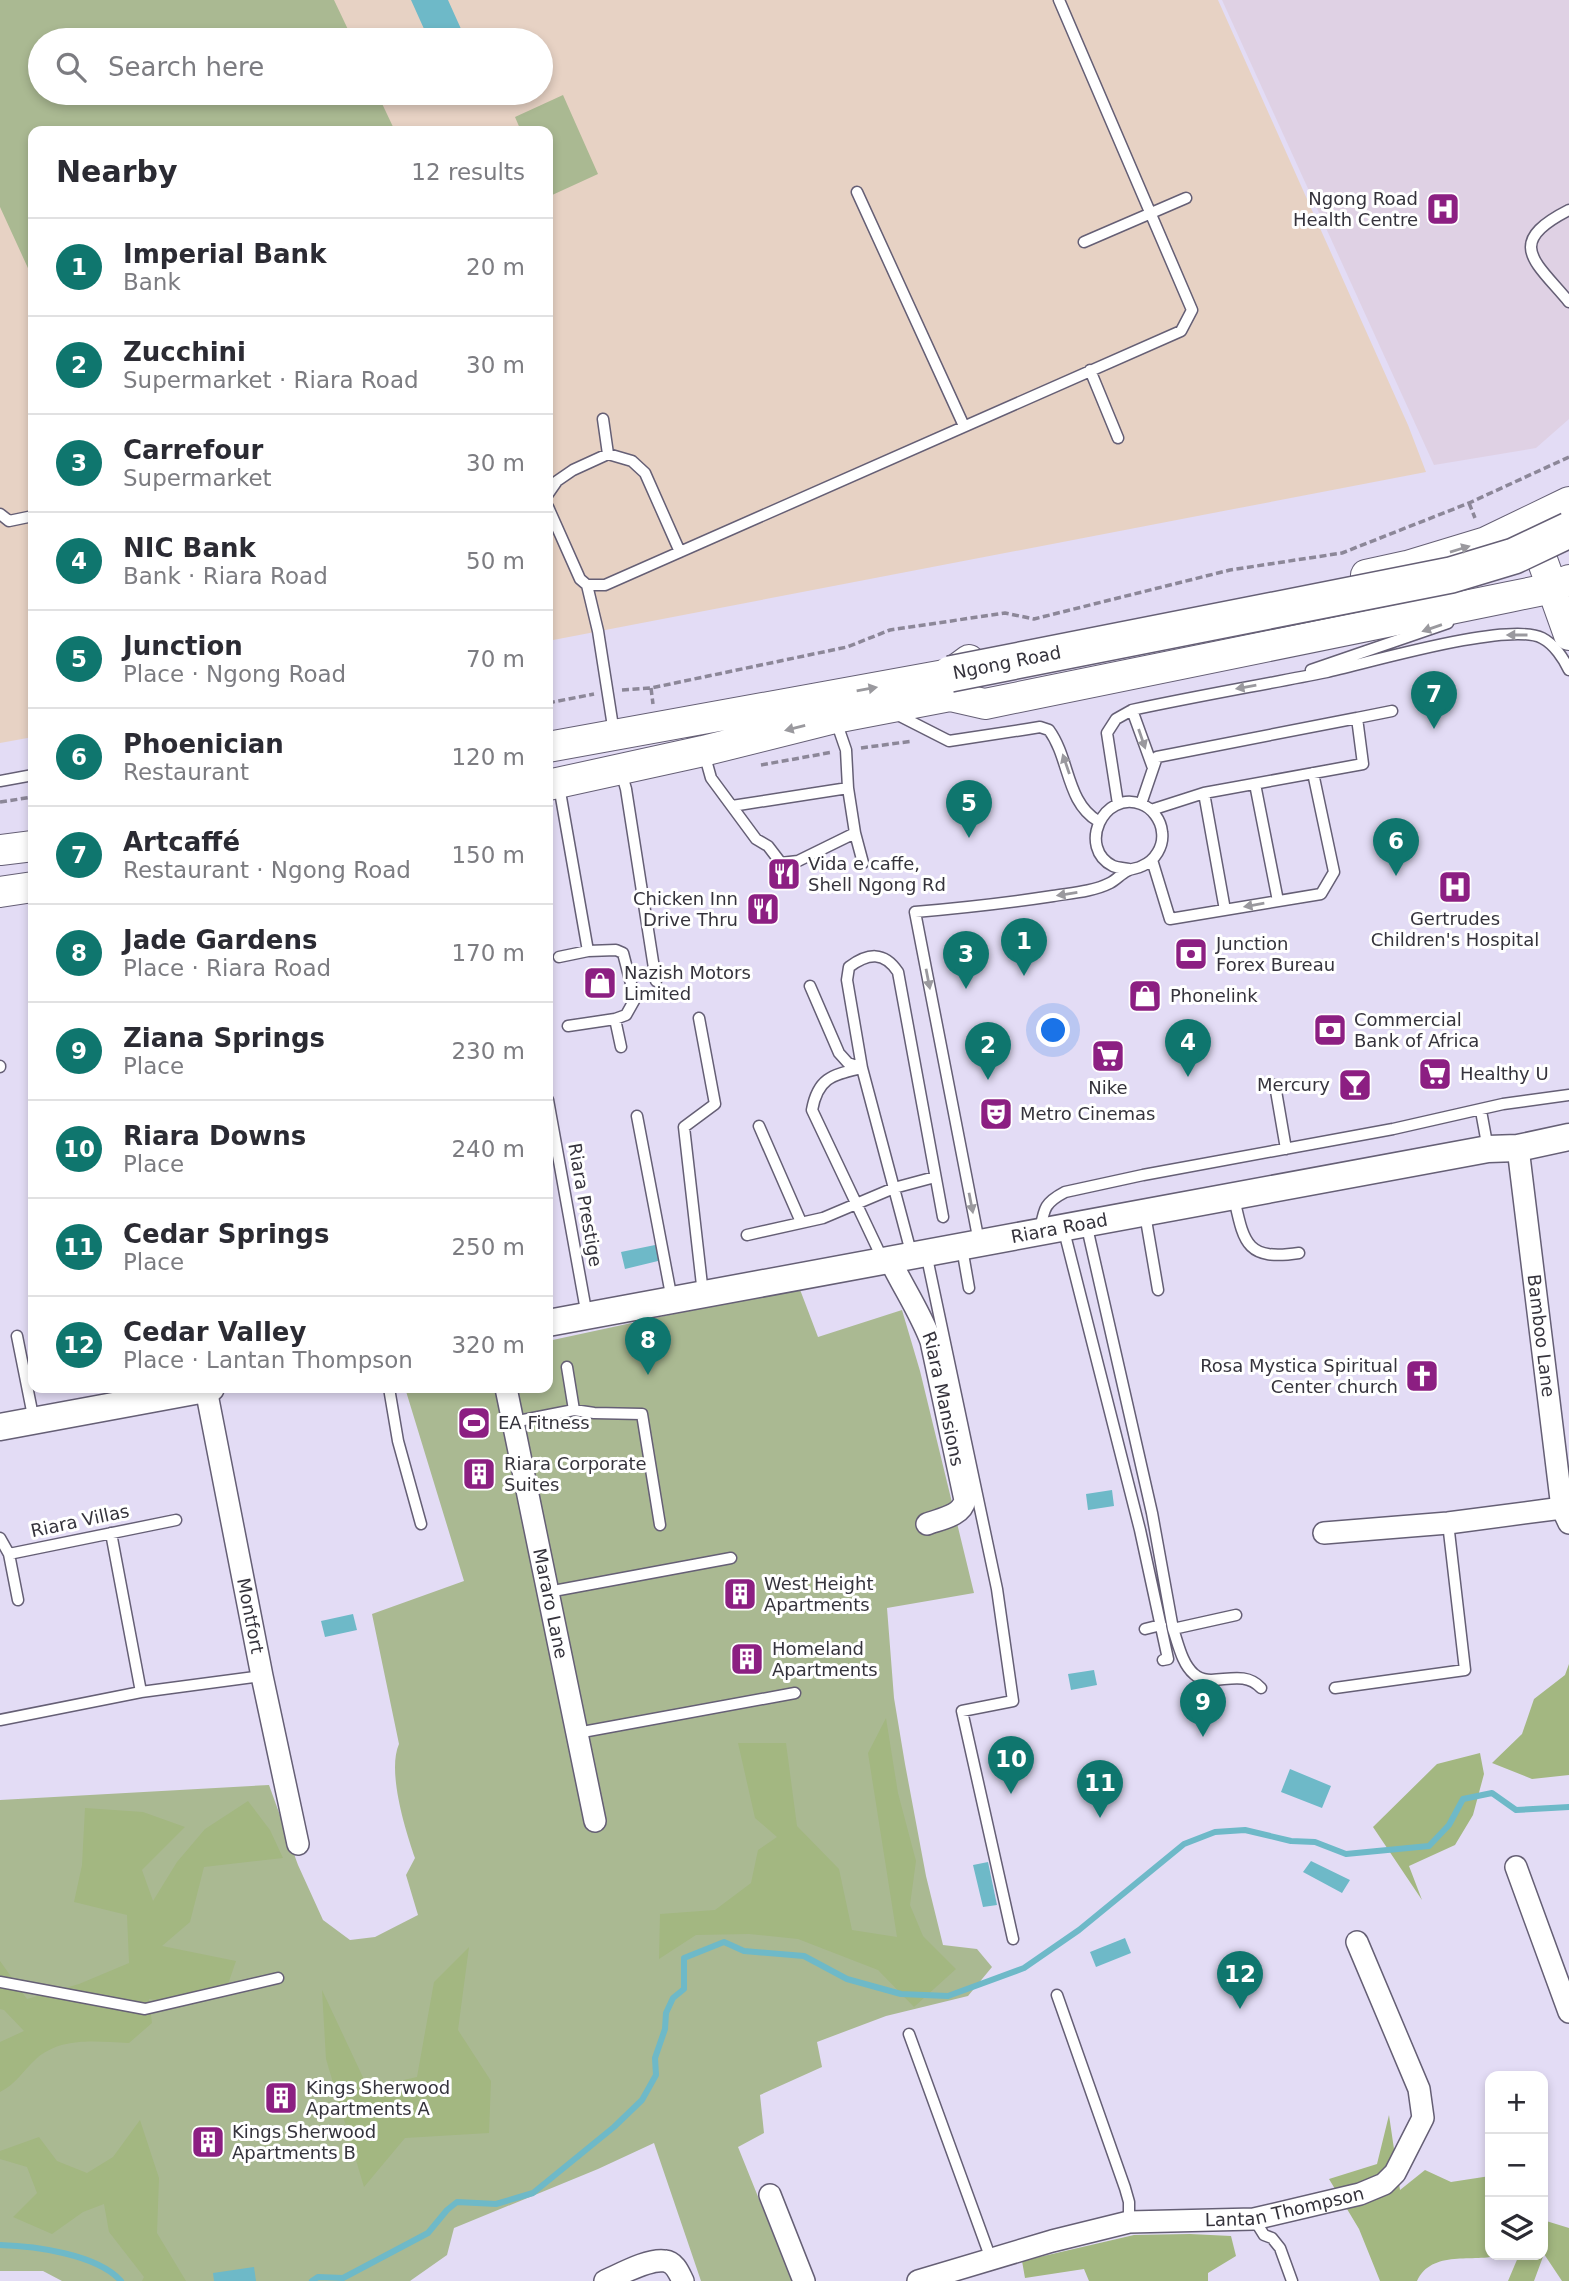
<!DOCTYPE html>
<html lang="en">
<head>
<meta charset="utf-8">
<style>
  body { margin:0; font-family:"DejaVu Sans",sans-serif; background:#f7f7f7; color:#2b2b33 }
  .controls { position:absolute; right:21px; bottom:21px; display:grid; overflow:hidden; border-radius:14px; box-shadow:0 4px 10px #0003 }
  .controls button { width:63px; height:63px; display:grid; place-items:center; padding:0; border:0; border-bottom:2px solid #e1e1e2; background:#fff; color:#2b2b33; font:35px sans-serif }
  .you { position:absolute; left:1054px; top:1031px; width:24px; height:24px; margin:-18px; border:5px solid #fff; border-radius:50%; background:#1a73e8; box-shadow:0 0 0 10px #1a73e833 }
  .badge { display:grid; place-items:center; width:46px; height:46px; border-radius:50%; background:#0f766e; color:#fff; font-size:23px; font-weight:700 }
  .pin { position:absolute; translate:-50% -58px; filter:drop-shadow(0 2px 4px #0008) }
  .pin::after { content:''; position:absolute; top:37px; width:24px; height:21px; background:inherit; clip-path:polygon(0 0,100% 0,50% 100%) }
  .list { margin:0; padding:0; list-style:none }
  h2 { display:flex; justify-content:space-between; align-items:center; height:91px; margin:0; padding:0 28px; font-size:30px }
  h2 small { font-size:23px; font-weight:400; color:#7c7c81 }
  .list li { display:grid; grid-template-columns:46px 1fr auto; gap:21px; align-items:center; box-sizing:border-box; height:98px; padding:0 28px; border-top:2px solid #e1e1e2 }
  .list b { display:block; font-size:26px; white-space:nowrap }
  .list p { margin:0; font-size:23px; white-space:nowrap; color:#7c7c81 }
  .list em { font-size:23px; font-style:normal; color:#7c7c81 }
  .icon { flex:none; width:38px; height:38px; fill:none; stroke:currentColor; stroke-width:2; stroke-linecap:round; stroke-linejoin:round }
  .map { position:relative; flex:none; width:1569px; height:2281px; overflow:hidden }
  .search { position:absolute; background:#fff; box-shadow:0 4px 10px #0003; left:28px; top:28px; width:525px; height:77px; display:flex; align-items:center; gap:18px; box-sizing:border-box; padding:0 24px; border-radius:38px; color:#7c7c81; font-size:26px }
  .panel { position:absolute; background:#fff; box-shadow:0 4px 10px #0003; left:28px; top:126px; width:525px; height:1267px; border-radius:14px }
  .map>svg:first-child { display:block }
</style>
</head>
<body>
<div class="map">
<svg width="1569" height="2281" viewBox="0 0 1569 2281">
  <rect width="100%" height="100%" fill="#e3dcf5"/>
  <path fill="#e7d2c4" fill-rule="evenodd" d="M0,0H1218L1408,425L1426,472L548,641V131H33V737L0,743ZM40,40H541V93H40Z"/>
  <path fill="#dfd1e4" d="M1222,0H1569V419L1536,448L1434,465Z"/>
  <path fill="#aab992" d="M0,0H334L353,40H40V93H377L395,131H33V279L0,207Z
    M563,95L598,174L550,196L548,191V131H521L515,117Z
    M799,1287L818,1337L902,1310L920,1371L974,1593L887,1608L894,1698L905,1764L926,1876L943,1945L977,1949L992,1967L968,1996L886,2016L817,2042L822,2067L760,2095L764,2133L738,2147L792,2281H701L654,2143L598,2169L454,2228L447,2255L410,2281H62L43,2271H0V1800L269,1785L298,1865L323,1920L350,1940L375,1937L418,1915L406,1875L415,1858C405,1829 387,1771 399,1744L372,1614L464,1581L405,1388H548V1341Z"/>
  <path fill="#a3b781" d="M1569,1664V1775L1532,1779L1492,1763L1522,1734L1534,1699L1565,1675Z
    M886,1718L898,1793L916,1861L910,1905L923,1936L956,1969L914,2007L878,1970L798,1939L749,1934L696,1935L659,1959L660,1914L715,1910L751,1883L758,1850L777,1837L755,1818L738,1743H786L797,1826L839,1869L852,1930L897,1937L868,1753Z
    M1480,1753L1484,1774L1473,1815L1455,1845L1409,1866L1422,1900L1373,1827L1437,1764Z
    M248,1801L270,1830L283,1858L204,1867L190,1922L162,1946L236,1961L224,1996L173,2002L149,1999L152,2023L129,2043C97,2042 62,2036 36,2059C23,2071 16,2084 0,2092V2042L24,2031L4,2010L0,2009V1961L27,1999L79,1984L129,1963L127,1915L74,1902L82,1865L85,1808L143,1812L185,1827L142,1870L153,1901L177,1862L205,1829Z
    M469,1947L458,2030L491,2081L489,2133L405,2138L364,2187L326,2059L322,1990L368,2088L417,2077L434,1982Z
    M1389,2115L1400,2190L1425,2170L1451,2182L1490,2176V2255H1501C1473,2263 1432,2249 1417,2281H1380L1359,2229L1329,2179L1377,2164Z
    M140,2120L159,2178L157,2233L186,2281H142L144,2277L109,2232L104,2204L83,2212L52,2234L13,2217L37,2193L27,2167L0,2159V2151L39,2137L57,2161L87,2173L113,2157Z
    M1543,2220L1569,2228V2281H1562L1544,2254L1534,2281H1508L1519,2255H1543Z
    M1190,2234L1231,2236L1236,2256L1208,2273V2281H1089L1084,2269L1025,2278L1022,2261L1134,2235Z"/>
  <path fill="#6eb9c8" d="M411,0H448L466,40H429Z
    M655,1245L658,1246L660,1259L658,1261L625,1269L621,1252Z
    M1112,1490L1114,1506L1088,1510L1086,1494Z
    M353,1614L357,1630L325,1637L321,1621Z
    M1094,1670L1097,1685L1071,1690L1068,1674Z
    M1290,1769L1331,1786L1322,1808L1281,1792Z
    M1311,1861L1350,1880L1342,1893L1303,1872Z
    M988,1862L997,1905L983,1907L973,1865Z
    M1125,1938L1131,1953L1096,1967L1090,1952Z
    M254,2267L256,2281H214L213,2273Z"/>
  <g fill="none" stroke-linecap="round" stroke-linejoin="round">
    <path stroke="#6eb9c8" stroke-width="6" d="M0,2245C34,2246 97,2254 121,2281
      M312,2281L318,2277L343,2278L428,2233L447,2210L457,2202L496,2204L533,2193L614,2127L642,2100L656,2075L655,2058L665,2029L666,2013L673,1998L684,1989V1958L724,1942L744,1951L804,1956L847,1979L901,1994L948,1996L1024,1968L1079,1930L1184,1844L1215,1832L1245,1830L1291,1841L1315,1842L1346,1854L1429,1846L1449,1825L1463,1799L1492,1793L1516,1810L1569,1807"/>
    <defs>
      <path id="service" d="M857,192L964,426
        M1569,210C1504,243 1535,261 1569,302
        M1084,242L1186,198
        M1090,370L1118,438
        M603,419L608,454
        M548,494L557,481L573,470L608,454L632,461L645,473L680,552
        M548,507L580,579L587,585L598,631L614,733
        M0,514L9,521L33,516
        M587,585H605L1181,331L1192,310L1059,0
        M1311,670L1448,623
        M1132,710L1153,768
        M894,713L949,741L1028,729L1040,727L1049,730C1070,759 1066,802 1098,821
        M1357,718L1392,711
        M836,721L846,750L848,788L855,833L863,863
        M704,753L711,778L756,839L768,846L781,863L798,861L855,833
        M621,772L626,789L656,981
        M0,781L33,775
        M1255,784L1278,901
        M559,786L588,951L616,950L623,953L635,999L626,1015L615,1019L621,1047
        M1204,793L1225,910
        M1118,804L1107,733L1116,719L1132,710C1197,696 1262,685 1327,672C1368,663 1509,621 1542,638C1554,644 1564,659 1569,670
        M1141,804L1157,757L1357,718L1363,764L1204,793L1151,810
        M732,806L848,788
        M1152,860L1170,919L1321,894L1334,872L1313,773
        M559,957L588,951
        M810,986L839,1053L848,1063L862,1068
        M699,1018L715,1104L684,1127L703,1294
        M568,1026L615,1019
        M0,1066V1067
        M862,1068C833,1075 818,1077 812,1110L883,1260
        M1275,1085L1286,1149
        M548,1100L587,1316
        M1481,1111L1488,1149
        M637,1116L672,1300
        M759,1126L801,1222
        M1234,1198C1244,1243 1246,1261 1299,1253
        M1145,1214L1158,1290
        M1086,1223L1152,1513L1173,1629L1236,1615
        M1063,1227L1140,1530L1168,1659L1163,1660
        M1040,1231C1044,1209 1044,1203 1065,1192L1143,1175L1393,1129L1503,1104L1569,1095
        M747,1235L823,1218L894,1188L935,1177
        M979,1242L915,912C961,908 1007,903 1053,896C1071,893 1092,892 1110,883C1116,880 1121,874 1127,871C1132,868 1137,869 1142,866C1155,861 1164,846 1162,832C1161,820 1152,808 1141,804C1103,790 1077,848 1113,866C1118,868 1124,868 1129,869
        M962,1248L969,1288
        M926,1253L997,1589L1013,1701L962,1711L1013,1939
        M912,1256L862,1068L847,980L849,967C868,953 884,951 898,972L943,1217
        M17,1336L34,1421
        M567,1367L574,1410
        M389,1388L398,1441L421,1524
        M513,1422L574,1410L594,1413L642,1414L660,1525
        M111,1533L141,1692
        M0,1538L9,1554L176,1520
        M9,1554L18,1600
        M548,1592L731,1558
        M1145,1629L1161,1625
        M1173,1629C1178,1643 1182,1664 1194,1674C1211,1690 1241,1666 1261,1688
        M1335,1688L1465,1670L1448,1523
        M0,1720L141,1692L262,1676
        M577,1733L795,1693
        M0,1982L145,2009L278,1978
        M1057,1995L1125,2188L1129,2202V2222
        M909,2034L991,2259
        M1254,2219L1264,2235L1272,2238L1280,2248L1292,2281"/>
      <g id="minor">
        <path id="s1" d="M1518,1148L1562,1508L1569,1523"/>
        <path id="s2" d="M890,1260C903,1287 920,1312 931,1341L965,1500C962,1516 940,1519 927,1524"/>
        <path id="s3" d="M506,1388L595,1821"/>
        <path id="s4" d="M206,1389L262,1676L298,1844"/>
        <path d="M1324,1533L1448,1523L1562,1508"/>
        <path d="M1516,1867L1569,2012"/>
        <path d="M770,2195L804,2281"/>
        <path d="M605,2281C619,2275 649,2258 665,2261C675,2262 679,2273 683,2281"/>
        <path id="s5" d="M918,2281L1052,2241L1129,2222L1254,2219L1360,2194L1384,2184L1395,2173L1423,2118L1419,2089L1357,1942"/>
      </g>
      <g id="tertiary">
        <path id="s6" d="M548,1323L1488,1149L1518,1148L1569,1137"/>
        <path d="M0,1427L211,1388"/>
      </g>
      <path id="secondary" d="M1529,523L1569,635
        M1366,575L1407,566L1486,542L1569,502
        M548,747L950,674L969,660
        M548,785L703,751L835,718L950,696L985,704L1509,597L1553,588L1569,580
        M0,850L33,846
        M0,892L33,887"/>
    </defs>
    <use href="#service" stroke="#655f75" stroke-width="13"/>
    <use href="#minor" stroke="#655f75" stroke-width="24"/>
    <use href="#tertiary" stroke="#655f75" stroke-width="29"/>
    <use href="#secondary" stroke="#655f75" stroke-width="32"/>
    <path stroke="#8c8798" stroke-width="3.5" stroke-dasharray="7 3.5" stroke-linecap="butt" d="M1469,503L1475,518
      M651,688L653,704
      M622,690L651,688L847,647L890,630L1005,613L1034,619L1230,570L1342,553L1469,503L1569,457
      M548,703L594,694
      M861,748L913,741
      M761,765L833,752
      M0,802L33,797"/>
    <use href="#service" stroke="#fff" stroke-width="10"/>
    <use href="#minor" stroke="#fff" stroke-width="21"/>
    <use href="#tertiary" stroke="#fff" stroke-width="26"/>
    <use href="#secondary" stroke="#fff" stroke-width="30"/>
    <defs>
      <g id="primary-bridge">
        <path id="s7" d="M950,674L1451,575L1514,556L1569,530"/>
      </g>
    </defs>
    <use href="#primary-bridge" stroke="#655f75" stroke-width="38" stroke-linecap="butt"/>
    <use href="#primary-bridge" stroke="#fff" stroke-width="35"/>
  </g>
  <defs><path id="oneway-solid" d="M-6-.8H1V-3.2L6.5 0L1 3.2V.8H-6Z" transform="scale(1.75)"/></defs>
  <g fill="#9a999e">
    <use href="#oneway-solid" transform="translate(1460 549) rotate(-17)"/>
    <use href="#oneway-solid" transform="translate(1432 628) rotate(161)"/>
    <use href="#oneway-solid" transform="translate(1517 635) rotate(180)"/>
    <use href="#oneway-solid" transform="translate(1246 687) rotate(170)"/>
    <use href="#oneway-solid" transform="translate(867 689) rotate(-10)"/>
    <use href="#oneway-solid" transform="translate(795 728) rotate(166)"/>
    <use href="#oneway-solid" transform="translate(1142 739) rotate(71)"/>
    <use href="#oneway-solid" transform="translate(1066 764) rotate(-109)"/>
    <use href="#oneway-solid" transform="translate(1067 894) rotate(171)"/>
    <use href="#oneway-solid" transform="translate(1254 905) rotate(170)"/>
    <use href="#oneway-solid" transform="translate(928 979) rotate(79)"/>
    <use href="#oneway-solid" transform="translate(971 1203) rotate(79)"/>
  </g>
  <defs>
    <symbol id="hospital-square" viewBox="-11 -11 22 22"><rect x="-9" y="-9" width="18" height="18" rx="4" fill="#8c1f82" stroke="#fff"/><path d="M-5-5h3v3.5h4V-5h3V5h-3V1.5h-4V5h-3Z" fill="#fff"/></symbol>
    <symbol id="restaurant-square" viewBox="-11 -11 22 22"><rect x="-9" y="-9" width="18" height="18" rx="4" fill="#8c1f82" stroke="#fff"/><path d="M-5-6h1v4h1v-4h1v4h1v-4h1v5L-1.5 .5V6h-2V.5L-5-1ZM5-6V6H3V1.5H1.5Q1.5-4 5-6Z" fill="#fff"/></symbol>
    <symbol id="bank-square" viewBox="-11 -11 22 22"><rect x="-9" y="-9" width="18" height="18" rx="4" fill="#8c1f82" stroke="#fff"/><path d="M-6-4H6V4H-6ZM0-2.3a2.3 2.3 0 1 0 0 4.6a2.3 2.3 0 1 0 0-4.6Z" fill="#fff"/></symbol>
    <symbol id="shop-square" viewBox="-11 -11 22 22"><rect x="-9" y="-9" width="18" height="18" rx="4" fill="#8c1f82" stroke="#fff"/><path d="M-5-2.5h2.3a2.7 3.5 0 0 1 5.4 0H5L5.5 6h-11ZM-1.5-2.5h3a1.5 2.3 0 0 0-3 0Z" fill="#fff"/></symbol>
    <symbol id="supermarket-square" viewBox="-11 -11 22 22"><rect x="-9" y="-9" width="18" height="18" rx="4" fill="#8c1f82" stroke="#fff"/><path d="M-6-5.5h2.5l.6 2H6L4.5 2H-2.5L-4.4-4H-6ZM-1.5 3.2a1.3 1.3 0 1 0 .1 0ZM3 3.2a1.3 1.3 0 1 0 .1 0Z" fill="#fff"/></symbol>
    <symbol id="bar-square" viewBox="-11 -11 22 22"><rect x="-9" y="-9" width="18" height="18" rx="4" fill="#8c1f82" stroke="#fff"/><path d="M-6-5H6L.8 .8V4.5H3.5V6h-7V4.5H-.8V.8Z" fill="#fff"/></symbol>
    <symbol id="theatre-square" viewBox="-11 -11 22 22"><rect x="-9" y="-9" width="18" height="18" rx="4" fill="#8c1f82" stroke="#fff"/><path d="M-5-5.5Q0-4 5-5.5V0Q5 5 0 6Q-5 5-5 0ZM-3.3-2.5H-1v1.5H-3.3ZM1-2.5H3.3v1.5H1ZM-2.8 1Q0 5.5 2.8 1Z" fill="#fff"/></symbol>
    <symbol id="church-square" viewBox="-11 -11 22 22"><rect x="-9" y="-9" width="18" height="18" rx="4" fill="#8c1f82" stroke="#fff"/><path d="M-1.2-6h2.4v3.5h3.3v2.4h-3.3V6h-2.4V-.1h-3.3v-2.4h3.3Z" fill="#fff"/></symbol>
    <symbol id="stadium-square" viewBox="-11 -11 22 22"><rect x="-9" y="-9" width="18" height="18" rx="4" fill="#8c1f82" stroke="#fff"/><path d="M0-5a6.5 5 0 1 0 0 10a6.5 5 0 1 0 0-10ZM-3.5-1.8h7v3.6h-7Z" fill="#fff"/></symbol>
    <symbol id="building-square" viewBox="-11 -11 22 22"><rect x="-9" y="-9" width="18" height="18" rx="4" fill="#8c1f82" stroke="#fff"/><path d="M-4-6H4V6H1V3H-1V6H-4ZM-2.5-4.3h1.7v1.8h-1.7ZM.8-4.3h1.7v1.8H.8ZM-2.5-1h1.7V.8h-1.7ZM.8-1h1.7V.8H.8Z" fill="#fff"/></symbol>
  </defs>
  <g fill-rule="evenodd">
    <use href="#hospital-square" x="1424" y="190" width="38" height="38"/>
    <use href="#restaurant-square" x="765" y="855" width="38" height="38"/>
    <use href="#hospital-square" x="1436" y="868" width="38" height="38"/>
    <use href="#restaurant-square" x="744" y="890" width="38" height="38"/>
    <use href="#bank-square" x="1172" y="935" width="38" height="38"/>
    <use href="#shop-square" x="581" y="964" width="38" height="38"/>
    <use href="#shop-square" x="1126" y="977" width="38" height="38"/>
    <use href="#bank-square" x="1311" y="1011" width="38" height="38"/>
    <use href="#supermarket-square" x="1089" y="1037" width="38" height="38"/>
    <use href="#supermarket-square" x="1416" y="1055" width="38" height="38"/>
    <use href="#bar-square" x="1336" y="1066" width="38" height="38"/>
    <use href="#theatre-square" x="977" y="1095" width="38" height="38"/>
    <use href="#church-square" x="1403" y="1357" width="38" height="38"/>
    <use href="#stadium-square" x="455" y="1404" width="38" height="38"/>
    <use href="#building-square" x="460" y="1455" width="38" height="38"/>
    <use href="#building-square" x="721" y="1575" width="38" height="38"/>
    <use href="#building-square" x="728" y="1640" width="38" height="38"/>
    <use href="#building-square" x="262" y="2079" width="38" height="38"/>
    <use href="#building-square" x="189" y="2123" width="38" height="38"/>
  </g>
  <g text-anchor="middle" stroke-width="6" stroke-linejoin="round" paint-order="stroke">
    <g font-size="18" fill="#35333c" stroke="#fff" text-anchor="start">
      <text x="1418" y="205" text-anchor="end">Ngong Road<tspan x="1418" dy="21">Health Centre</tspan></text>
      <text x="808" y="870">Vida e caffe,<tspan x="808" dy="21">Shell Ngong Rd</tspan></text>
      <text x="738" y="905" text-anchor="end">Chicken Inn<tspan x="738" dy="21">Drive Thru</tspan></text>
      <text x="1455" y="925" text-anchor="middle">Gertrudes<tspan x="1455" dy="21">Children's Hospital</tspan></text>
      <text x="1216" y="950">Junction<tspan x="1216" dy="21">Forex Bureau</tspan></text>
      <text x="624" y="979">Nazish Motors<tspan x="624" dy="21">Limited</tspan></text>
      <text x="1170" y="1002">Phonelink</text>
      <text x="1354" y="1026">Commercial<tspan x="1354" dy="21">Bank of Africa</tspan></text>
      <text x="1460" y="1080">Healthy U</text>
      <text x="1330" y="1091" text-anchor="end">Mercury</text>
      <text x="1108" y="1094" text-anchor="middle">Nike</text>
      <text x="1020" y="1120">Metro Cinemas</text>
      <text x="1398" y="1372" text-anchor="end">Rosa Mystica Spiritual<tspan x="1398" dy="21">Center church</tspan></text>
      <text x="498" y="1429">EA Fitness</text>
      <text x="504" y="1470">Riara Corporate<tspan x="504" dy="21">Suites</tspan></text>
      <text x="764" y="1590">West Height<tspan x="764" dy="21">Apartments</tspan></text>
      <text x="772" y="1655">Homeland<tspan x="772" dy="21">Apartments</tspan></text>
      <text x="306" y="2094">Kings Sherwood<tspan x="306" dy="21">Apartments A</tspan></text>
      <text x="232" y="2138">Kings Sherwood<tspan x="232" dy="21">Apartments B</tspan></text>
    </g>
    <g font-size="18" fill="#35333c" stroke="#fff">
      <text dy="6" stroke="none"><textPath href="#s7" startOffset="58">Ngong Road</textPath></text>
      <text transform="translate(585 1205) rotate(80)" y="6">Riara Prestige</text>
      <text dy="6" stroke="none"><textPath href="#s6" startOffset="520">Riara Road</textPath></text>
      <text dy="6" stroke="none"><textPath href="#s1" startOffset="189">Bamboo Lane</textPath></text>
      <text dy="6" stroke="none"><textPath href="#s2" startOffset="150">Riara Mansions</textPath></text>
      <text transform="translate(80 1521) rotate(-12)" y="6">Riara Villas</text>
      <text dy="6" stroke="none"><textPath href="#s3" startOffset="220">Mararo Lane</textPath></text>
      <text dy="6" stroke="none"><textPath href="#s4" startOffset="231">Montfort</textPath></text>
      <text dy="6" stroke="none"><textPath href="#s5" startOffset="376">Lantan Thompson</textPath></text>
    </g>
  </g>
</svg>
<div class="controls">
<button>+</button>
<button>−</button>
<button><svg class="icon" aria-label="layers" viewBox="0 0 24 24"><path d="M12 4l9 5-9 5-9-5zM3 14l9 5 9-5"/></svg></button>
</div>
<div class="you"></div>
<div class="pin badge" style="left:1024px;top:976px">1</div>
<div class="pin badge" style="left:988px;top:1080px">2</div>
<div class="pin badge" style="left:966px;top:989px">3</div>
<div class="pin badge" style="left:1188px;top:1077px">4</div>
<div class="pin badge" style="left:969px;top:838px">5</div>
<div class="pin badge" style="left:1396px;top:876px">6</div>
<div class="pin badge" style="left:1434px;top:729px">7</div>
<div class="pin badge" style="left:648px;top:1375px">8</div>
<div class="pin badge" style="left:1203px;top:1737px">9</div>
<div class="pin badge" style="left:1011px;top:1794px">10</div>
<div class="pin badge" style="left:1100px;top:1818px">11</div>
<div class="pin badge" style="left:1240px;top:2009px">12</div>
<div class="search"><svg class="icon" aria-label="search" viewBox="0 0 24 24"><circle cx="10" cy="10" r="6"/><path d="M15 15l6 6"/></svg>Search here</div>
<section class="panel">
<h2>Nearby<small>12 results</small></h2>
<ul class="list">
<li><span class="badge">1</span><div><b>Imperial Bank</b><p>Bank</p></div><em>20 m</em></li>
<li><span class="badge">2</span><div><b>Zucchini</b><p>Supermarket · Riara Road</p></div><em>30 m</em></li>
<li><span class="badge">3</span><div><b>Carrefour</b><p>Supermarket</p></div><em>30 m</em></li>
<li><span class="badge">4</span><div><b>NIC Bank</b><p>Bank · Riara Road</p></div><em>50 m</em></li>
<li><span class="badge">5</span><div><b>Junction</b><p>Place · Ngong Road</p></div><em>70 m</em></li>
<li><span class="badge">6</span><div><b>Phoenician</b><p>Restaurant</p></div><em>120 m</em></li>
<li><span class="badge">7</span><div><b>Artcaffé</b><p>Restaurant · Ngong Road</p></div><em>150 m</em></li>
<li><span class="badge">8</span><div><b>Jade Gardens</b><p>Place · Riara Road</p></div><em>170 m</em></li>
<li><span class="badge">9</span><div><b>Ziana Springs</b><p>Place</p></div><em>230 m</em></li>
<li><span class="badge">10</span><div><b>Riara Downs</b><p>Place</p></div><em>240 m</em></li>
<li><span class="badge">11</span><div><b>Cedar Springs</b><p>Place</p></div><em>250 m</em></li>
<li><span class="badge">12</span><div><b>Cedar Valley</b><p>Place · Lantan Thompson</p></div><em>320 m</em></li>
</ul>
</section>
</div>
</body>
</html>
